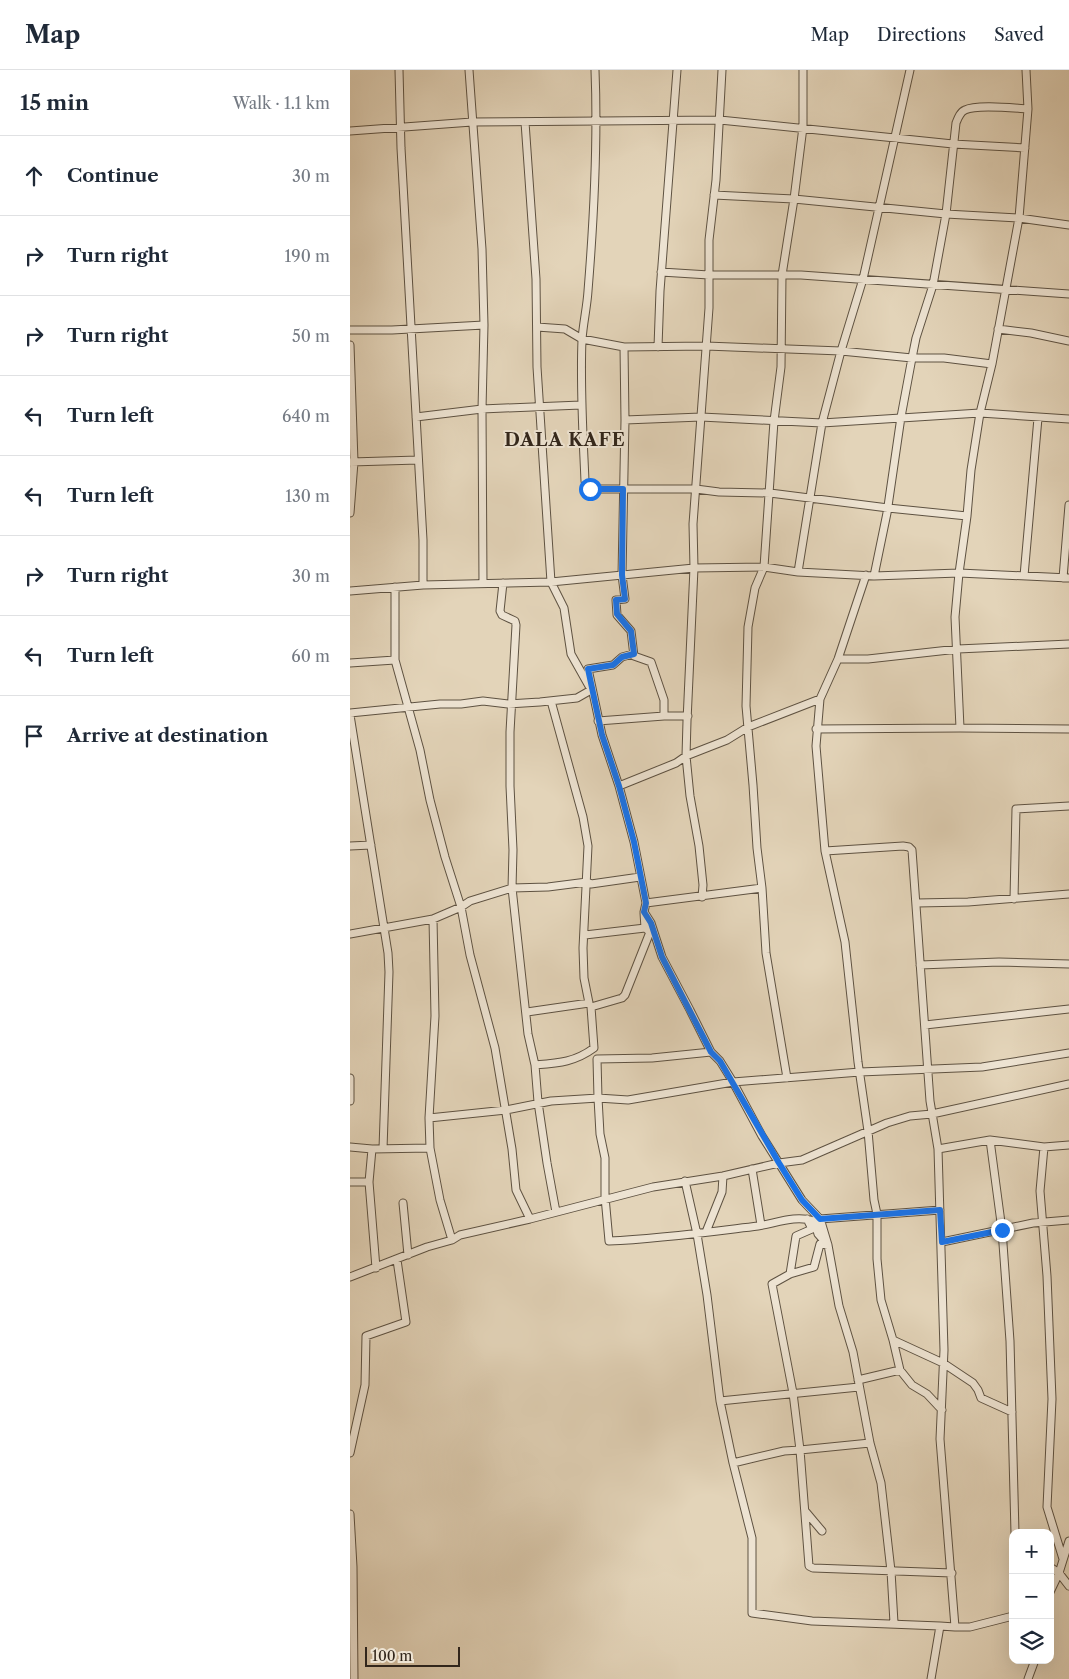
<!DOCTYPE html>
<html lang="en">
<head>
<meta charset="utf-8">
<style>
  body { margin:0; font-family:"Libre Caslon Text",serif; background:#f2f2f3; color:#1f2937 }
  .controls { position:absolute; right:15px; bottom:15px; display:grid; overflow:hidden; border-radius:10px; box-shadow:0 5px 20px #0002 }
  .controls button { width:45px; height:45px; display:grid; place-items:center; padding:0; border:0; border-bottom:1px solid #e0e1e3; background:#fff; color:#1f2937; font:25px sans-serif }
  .scale { position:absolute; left:15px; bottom:12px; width:95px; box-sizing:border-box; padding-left:5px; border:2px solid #32261b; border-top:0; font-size:14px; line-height:18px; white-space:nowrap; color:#32261b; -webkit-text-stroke:4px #ede3d2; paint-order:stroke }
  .stop { position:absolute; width:15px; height:15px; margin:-11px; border:4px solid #1a73e8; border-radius:50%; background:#fff }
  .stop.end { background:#1a73e8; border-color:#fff; box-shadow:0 1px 5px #0008 }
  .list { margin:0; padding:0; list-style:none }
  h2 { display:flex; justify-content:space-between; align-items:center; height:65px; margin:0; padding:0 20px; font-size:21px }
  h2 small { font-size:16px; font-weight:400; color:#747a83 }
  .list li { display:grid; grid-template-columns:32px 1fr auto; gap:15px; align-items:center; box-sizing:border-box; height:80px; padding:0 20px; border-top:1px solid #e0e1e3 }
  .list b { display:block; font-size:19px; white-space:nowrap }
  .list em { font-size:16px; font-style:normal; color:#747a83 }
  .icon { flex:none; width:28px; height:28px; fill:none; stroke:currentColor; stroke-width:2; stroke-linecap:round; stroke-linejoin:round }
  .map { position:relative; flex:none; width:719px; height:1609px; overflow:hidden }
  header { display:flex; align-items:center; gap:30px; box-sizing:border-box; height:70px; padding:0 25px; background:#fff; border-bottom:1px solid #e0e1e3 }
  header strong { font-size:24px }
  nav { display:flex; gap:28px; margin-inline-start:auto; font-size:18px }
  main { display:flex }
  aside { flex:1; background:#fff }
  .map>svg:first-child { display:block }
</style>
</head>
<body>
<header>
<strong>Map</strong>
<nav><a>Map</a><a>Directions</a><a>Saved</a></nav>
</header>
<main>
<aside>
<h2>15 min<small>Walk · 1.1 km</small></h2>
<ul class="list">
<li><svg class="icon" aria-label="ahead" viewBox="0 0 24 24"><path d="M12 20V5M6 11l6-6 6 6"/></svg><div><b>Continue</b></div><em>30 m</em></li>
<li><svg class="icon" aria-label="right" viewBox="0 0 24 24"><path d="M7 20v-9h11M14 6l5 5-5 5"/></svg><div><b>Turn right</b></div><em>190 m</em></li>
<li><svg class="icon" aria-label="right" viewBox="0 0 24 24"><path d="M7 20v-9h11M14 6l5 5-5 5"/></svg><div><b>Turn right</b></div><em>50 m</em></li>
<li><svg class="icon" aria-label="left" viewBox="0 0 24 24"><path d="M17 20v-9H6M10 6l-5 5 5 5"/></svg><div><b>Turn left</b></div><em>640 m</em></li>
<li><svg class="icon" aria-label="left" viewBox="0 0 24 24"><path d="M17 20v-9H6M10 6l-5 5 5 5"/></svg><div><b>Turn left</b></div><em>130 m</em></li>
<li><svg class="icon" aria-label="right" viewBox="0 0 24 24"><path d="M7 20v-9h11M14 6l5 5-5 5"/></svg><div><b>Turn right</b></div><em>30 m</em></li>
<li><svg class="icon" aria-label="left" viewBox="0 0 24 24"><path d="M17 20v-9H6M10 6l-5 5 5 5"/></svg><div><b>Turn left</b></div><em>60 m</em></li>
<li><svg class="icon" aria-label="arrive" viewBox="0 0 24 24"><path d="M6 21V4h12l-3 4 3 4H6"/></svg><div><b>Arrive at destination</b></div></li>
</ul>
</aside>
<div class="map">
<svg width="719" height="1609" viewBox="0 0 719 1609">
  <rect width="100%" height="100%" fill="#e3d4b9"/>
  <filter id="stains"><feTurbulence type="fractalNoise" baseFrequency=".004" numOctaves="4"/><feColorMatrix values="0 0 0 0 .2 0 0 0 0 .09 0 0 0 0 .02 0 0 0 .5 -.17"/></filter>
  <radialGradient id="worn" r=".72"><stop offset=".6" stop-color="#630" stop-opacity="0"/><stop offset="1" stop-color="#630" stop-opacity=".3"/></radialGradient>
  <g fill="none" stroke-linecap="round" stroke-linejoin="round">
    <defs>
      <path id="street" d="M49,0L51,78L73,470V515
        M119,0L132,179L134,255L132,339L133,513
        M245,0C248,74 244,147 238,221C237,237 233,254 232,270C230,317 233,364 235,411L240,419H346L369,422L420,423L538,438L617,446
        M175,52L186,209L187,297L201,512L214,538L221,584L239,616
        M0,61L122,52L370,50L603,74L675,78
        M364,125L444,129L596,144L669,148L719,155
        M311,202L359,205H451L719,224
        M187,257L215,259L232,269L274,277L356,276L491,281L562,288H594L642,294
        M648,259L681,263L719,271
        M0,260H42L134,255
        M0,275L4,392L0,443
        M274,277L275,350L272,505L275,529L266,530L267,545L281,561L284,586L301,592L314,630V646H338
        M308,277L310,221L327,0
        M66,347L132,339L231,335
        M275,350L351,347L472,353L630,343L719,349
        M1,392L68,390
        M448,502L472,353L491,281L513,209L560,0
        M516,505L488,589L470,629L466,676L475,781L495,872L508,992L518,1061L524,1130L527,1144V1189L531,1230L543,1270L593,1293L623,1313L628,1320L631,1328L662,1342
        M524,506L537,443L551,347L562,288L566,268L583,215L596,144L606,53C608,48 610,42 615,40C626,34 663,38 678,39
        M674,506L688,348
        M713,508L719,435
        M153,513L150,541L152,545L165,551L166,555L160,662V716L163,780L162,818L178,964L185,995L188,1032L197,1093L206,1142
        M45,517V590L70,680L80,730L95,787L111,837L120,885L145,978L162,1079L166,1120L180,1149
        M0,521L73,515L201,512L344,498L414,497L448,502L524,506L609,503L719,508
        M283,584L272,587L263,595L238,599L252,665L269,716L284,772L296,833L294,842L301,853L312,887L340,940L361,982L370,991L383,1012L412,1066L452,1130L470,1149L472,1155L478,1175L489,1236L503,1282L520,1373L531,1413L541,1501L544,1553
        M488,589H518L608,579L719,574
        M0,593L45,590
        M0,643L90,634H111L133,631L158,634L190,632L227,628L241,620
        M0,645L38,883L39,902L33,1079
        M248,651L314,646
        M610,658L605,547L609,503L617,446L621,400L630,343L642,294L669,148L678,39L676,0
        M466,659L610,658L719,659
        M269,716L326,693L336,686L377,670L398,657L470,629
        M0,776L21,775
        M475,781L553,776L559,777L562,780L580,1031L588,1079L594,1280L590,1369L605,1557L590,1556L581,1609
        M352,827L353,815L349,776L340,726L336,686L337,651L344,498L343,454L359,238V170L366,110L372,0
        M664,829L666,739L719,736
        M296,833L412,818
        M567,833L618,832L719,824
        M83,849L85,946L79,1048L80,1078L90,1130L102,1170
        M0,864L83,849L111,837L120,831L162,818L198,817L237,812L241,814L290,807
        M235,865L295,858
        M570,895L649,892L719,894
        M177,942L239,933L234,908L233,878L238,776L233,747L201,631
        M575,955L719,939
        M361,982L302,988L247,989L248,1028L250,1064L255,1088V1127L259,1171C309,1169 359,1162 408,1156C427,1153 445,1145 464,1151L468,1164L476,1173
        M185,995C209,993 225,992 244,978L241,937L272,928L275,925L300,862L295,858L294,843
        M0,1008V1031
        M437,1008L416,883L412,818L407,778L403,715L396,636L398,557L405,518L414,497L424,351L431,297L432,205L444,129L453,57V0
        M79,1048L156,1040L201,1031L248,1028L278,1030L383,1012L510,1002L632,997L719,983
        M640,1070L652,1160L660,1271L665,1463
        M0,1077L22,1079L19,1112H0
        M694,1077L690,1121L697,1206L702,1329L697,1437L713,1489
        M22,1079L80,1078
        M588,1079L640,1070L694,1077L719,1075
        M402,1099L411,1155
        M335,1111L347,1164L357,1225L370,1331L383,1393L402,1468V1543L462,1551L590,1556
        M19,1112L26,1198
        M53,1133L58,1185
        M470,1149L590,1140
        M356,1162L372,1122L373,1106
        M592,1172L683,1153L719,1150
        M440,1204L446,1166L462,1159L457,1149
        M0,1207L77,1177L102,1170L110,1165L180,1149L303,1117L373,1106L429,1093L452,1090L537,1053L560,1046L582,1044L719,1014
        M543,1270L550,1300L562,1315L577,1324L592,1340
        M508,1310L550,1300
        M370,1331L509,1317
        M520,1373L450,1380L459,1496L463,1498L602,1503
        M0,1383L15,1315L16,1266L56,1252L47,1190
        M383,1393L434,1381L450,1380L443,1323L422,1214L440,1204L464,1197L470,1174L478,1175
        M456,1442L472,1461
        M0,1444L3,1497L4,1609
        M700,1497L709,1503L719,1516
        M700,1522L709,1503L719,1471
        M605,1557H620L663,1546
        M678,1609L685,1590"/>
    </defs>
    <use href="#street" stroke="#5e5242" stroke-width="9"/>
    <use href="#street" stroke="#ede3d2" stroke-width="7"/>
  </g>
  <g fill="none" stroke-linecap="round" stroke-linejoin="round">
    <path stroke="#1a73e8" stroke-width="6" d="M240,419H273L272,505L275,529L266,530L267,544L281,561L284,584L272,587L263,595L238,599L252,665L269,716L284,772L296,833L294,842L301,853L312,887L361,982L370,991L429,1093L452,1130L470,1149L590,1140L592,1172L652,1160"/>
  </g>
  <g text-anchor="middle" stroke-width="4" stroke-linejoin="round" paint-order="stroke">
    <g font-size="18" font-weight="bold" letter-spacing="1" fill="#32261b" stroke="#ede3d2">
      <text x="215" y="376">DALA KAFE</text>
    </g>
  </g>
  <rect width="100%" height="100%" filter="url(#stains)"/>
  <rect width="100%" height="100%" fill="url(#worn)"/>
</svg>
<div class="controls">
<button>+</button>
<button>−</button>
<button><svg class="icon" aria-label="layers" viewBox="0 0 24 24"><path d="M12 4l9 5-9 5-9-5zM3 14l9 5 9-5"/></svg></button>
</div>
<div class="scale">100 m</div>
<div class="stop" style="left:240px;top:419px"></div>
<div class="stop end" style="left:652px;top:1160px"></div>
</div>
</main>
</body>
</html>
